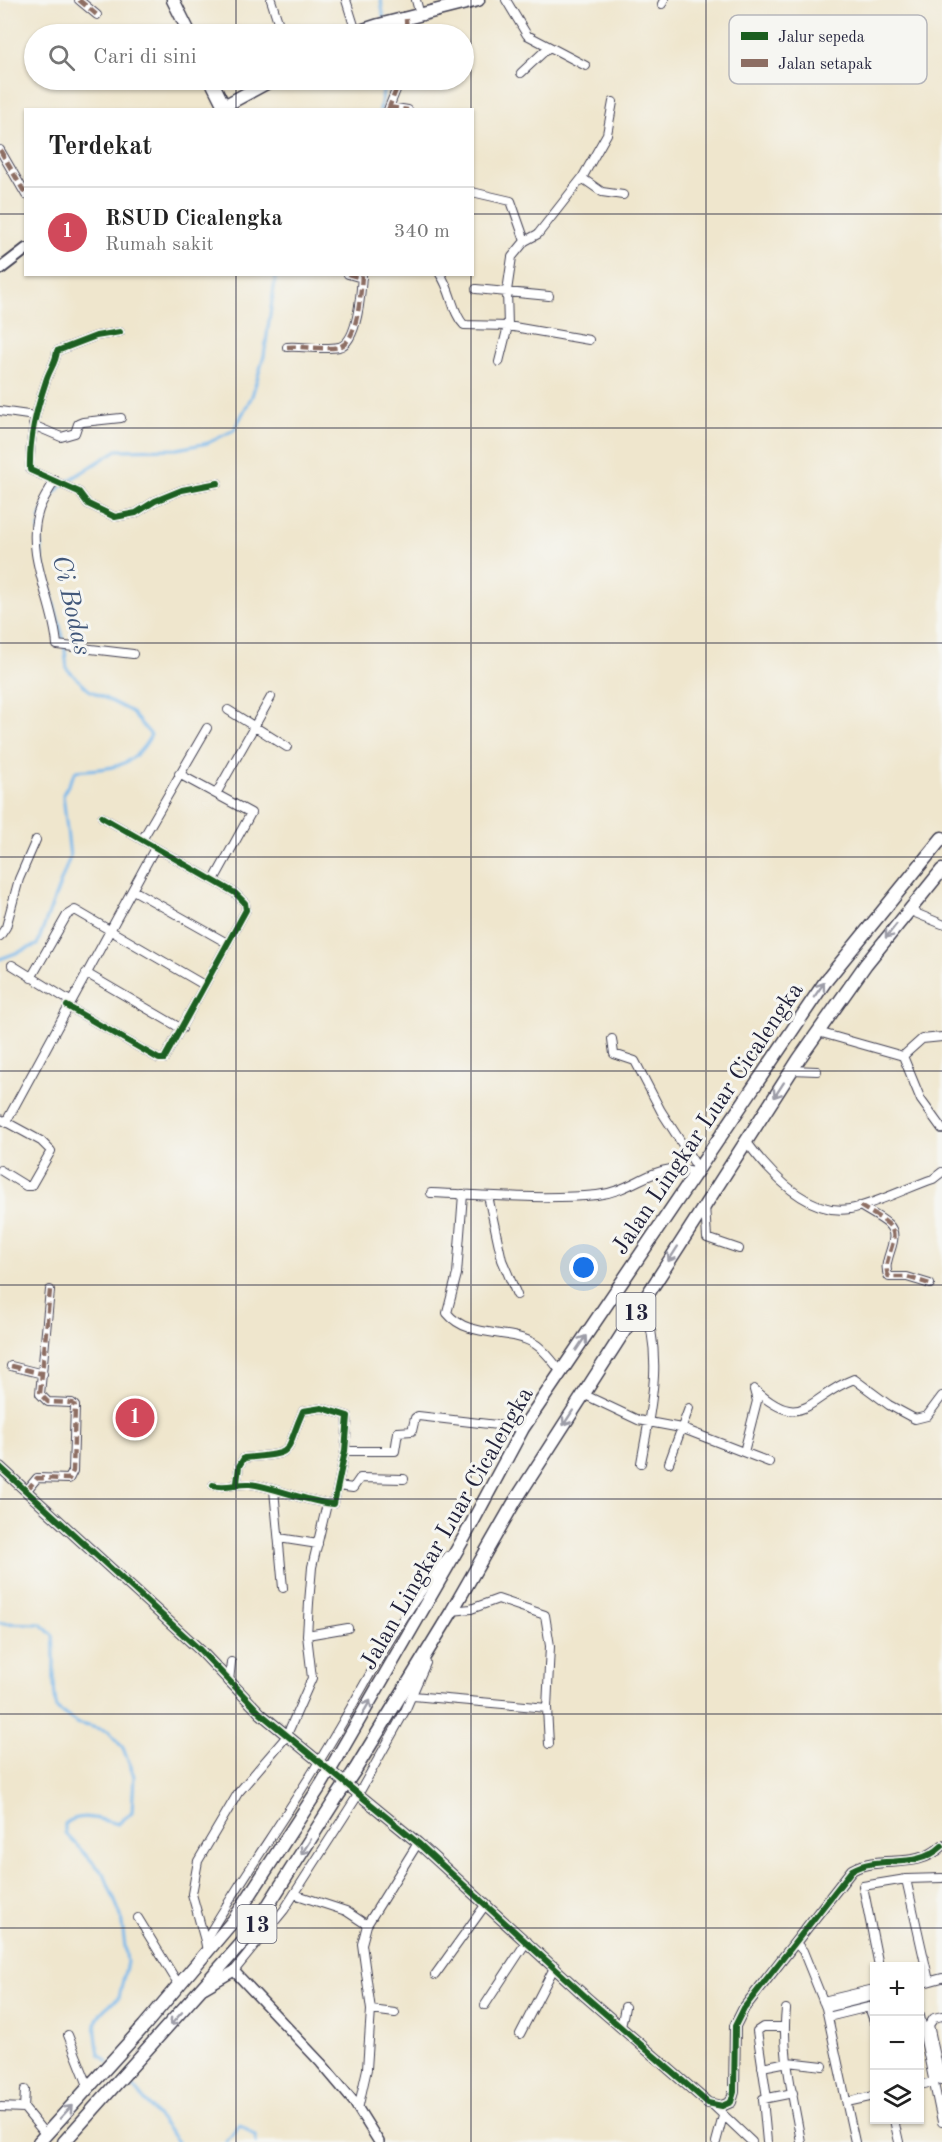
<!DOCTYPE html>
<html lang="id">
<head>
<meta charset="utf-8">
<style>
  body { margin:0; font-family:"Old Standard TT",serif; background:#f6f6f6; color:#222 }
  .controls { position:absolute; right:18px; bottom:18px; display:grid; overflow:hidden; border-radius:0px; box-shadow:0 2px 4px #0004 }
  .controls button { width:54px; height:54px; display:grid; place-items:center; padding:0; border:0; border-bottom:2px solid #e0e0e0; background:#fff; color:#222; font:30px sans-serif }
  .you { position:absolute; left:584px; top:1268px; width:21px; height:21px; margin:-15px; border:4px solid #fff; border-radius:50%; background:#1a73e8; box-shadow:0 0 0 9px #1a73e833 }
  .badge { display:grid; place-items:center; width:39px; height:39px; border-radius:50%; background:#d1495b; color:#fff; font-size:20px; font-weight:700 }
  .pin { position:absolute; translate:-50% -50%; border:3px solid #fff; box-shadow:0 2px 6px #0006 }
  .list { margin:0; padding:0; list-style:none }
  h2 { display:flex; justify-content:space-between; align-items:center; height:78px; margin:0; padding:0 24px; font-size:26px }
  h2 small { font-size:20px; font-weight:400; color:#767676 }
  .list li { display:grid; grid-template-columns:39px 1fr auto; gap:18px; align-items:center; box-sizing:border-box; height:90px; padding:0 24px; border-top:2px solid #e0e0e0 }
  .list b { display:block; font-size:22px; white-space:nowrap }
  .list p { margin:0; font-size:20px; white-space:nowrap; color:#767676 }
  .list em { font-size:20px; font-style:normal; color:#767676 }
  .icon { flex:none; width:33px; height:33px; fill:none; stroke:currentColor; stroke-width:2; stroke-linecap:round; stroke-linejoin:round }
  .map { position:relative; flex:none; width:942px; height:2142px; overflow:hidden }
  .search { position:absolute; background:#fff; box-shadow:0 2px 4px #0004; left:24px; top:24px; width:450px; height:66px; display:flex; align-items:center; gap:15px; box-sizing:border-box; padding:0 21px; border-radius:33px; color:#767676; font-size:22px }
  .panel { position:absolute; background:#fff; box-shadow:0 2px 4px #0004; left:24px; top:108px; width:450px; height:168px; border-radius:0px }
  .map>svg:first-child { display:block }
</style>
</head>
<body>
<div class="map">
<svg width="942" height="2142" viewBox="0 0 942 2142">
  <rect width="100%" height="100%" fill="#f6f6f2"/>
  <filter id="ink" filterUnits="userSpaceOnUse"><feTurbulence type="fractalNoise" baseFrequency=".0167" numOctaves="2"/><feDisplacementMap in="SourceGraphic" scale="12" xChannelSelector="R" yChannelSelector="G"/><feConvolveMatrix kernelMatrix="1 2 1 2 8 2 1 2 1" color-interpolation-filters="sRGB"/></filter>
  <filter id="wash" filterUnits="userSpaceOnUse"><feTurbulence type="fractalNoise" baseFrequency=".008" numOctaves="4" result="noise"/><feDisplacementMap in="SourceGraphic" scale="24" xChannelSelector="R" yChannelSelector="G"/><feGaussianBlur stdDeviation="1.35" result="paint"/><feColorMatrix in="noise" values="0 0 0 0 0 0 0 0 0 0 0 0 0 0 0 0 0 1.4 0 .05"/><feComposite in="paint" operator="in"/></filter>
  <g filter="url(#wash)">
    <rect width="100%" height="100%" fill="#efe6cd"/>
    <g fill="none" stroke-linecap="round" stroke-linejoin="round">
      <path stroke="#77b7eb" stroke-width="3" d="M381,0L384,21
        M380,110L385,80
        M40,519L51,496L65,483L117,450L177,449L208,443L234,430L252,396L264,356L276,274
        M0,959L37,945L70,857L63,794L76,771C111,768 133,769 151,735L130,711L89,690L67,669L64,641L42,561L39,526
        M0,1623L41,1624L53,1636C56,1661 51,1684 57,1709L77,1723L108,1731L123,1748L134,1776L132,1812L118,1824C101,1820 80,1811 65,1824V1833L104,1874L121,1916L127,1962L119,1998C91,2016 94,2023 99,2054L108,2062
        M127,2078L178,2142
        M226,2142L240,2125L255,2136L256,2142"/>
    </g>
  </g>
  <g filter="url(#ink)">
    <g fill="none" stroke-linecap="round" stroke-linejoin="round">
      <defs>
        <path id="minor" d="M79,0L97,15
          M271,0L282,34
          M346,0L356,32
          M416,0L420,15
          M506,0L527,35L586,66
          M662,4L664,0
          M406,19L407,34
          M521,73L549,47
          M389,107L408,110
          M388,110L400,80
          M0,150L26,195
          M582,178L602,192L623,195
          M472,192L511,201L525,241
          M348,274L362,278
          M440,274C452,291 452,313 464,325L508,326L499,362
          M476,289L549,296
          M120,332L96,336L57,351C56,363 49,370 46,381C36,411 29,438 30,470L79,492L88,504L115,517L136,513L155,501L182,490L218,483
          M589,340L508,326L507,291L512,257L525,241L538,234L582,178L607,134L613,102
          M287,347C303,346 323,350 339,347C358,342 361,292 362,274
          M0,411L35,416
          M33,425L61,437L75,433L78,424L83,422L121,418
          M55,480C49,491 41,501 38,513C25,556 54,602 57,645L133,654
          M228,710L287,747
          M179,774L251,813L214,880
          M216,794L271,697
          M142,840L207,728
          M133,890L227,943
          M908,910L942,924
          M0,936L6,927L19,879L36,840
          M12,965L70,1001
          M86,973L182,1029
          M31,978L67,915L75,910L204,985
          M67,1006L159,1059H164L246,910L245,903L235,893L102,817
          M818,1032L903,1056
          M612,1039L614,1054L635,1061L661,1111L697,1167
          M903,1056L921,1100L942,1129
          M903,1056L922,1039L942,1037
          M792,1070L817,1071
          M0,1119L6,1122L155,848
          M746,1141C768,1171 807,1216 850,1209C873,1205 909,1187 933,1179L942,1172
          M0,1170L26,1186H31L51,1151L41,1141L6,1122
          M431,1193C486,1195 542,1200 597,1195C627,1192 646,1172 671,1169C678,1168 687,1171 694,1172
          M463,1194L457,1274L447,1313C468,1339 509,1328 535,1344C545,1350 554,1363 561,1372
          M488,1196L502,1260L517,1295
          M705,1205L707,1238L739,1249
          M860,1206C869,1212 880,1217 888,1224C904,1239 879,1260 889,1277H907L930,1284
          M11,1366L43,1374
          M754,1389C804,1434 807,1397 854,1379L889,1405L915,1419L927,1416L942,1396
          M583,1394L638,1420L681,1428L769,1462
          M345,1451H395L398,1432L412,1431L415,1418L418,1416L523,1428
          M744,1452L757,1401L754,1390
          M641,1463C651,1407 664,1357 643,1302
          M669,1463L689,1408
          M213,1485C226,1489 237,1483 250,1484C279,1488 305,1502 334,1504L345,1451L348,1416L322,1408L303,1411C282,1458 298,1452 244,1458L239,1466L237,1483
          M338,1486L353,1488L360,1478L404,1479
          M27,1490L37,1478L69,1479L73,1471L75,1406L72,1403L48,1402L40,1394L50,1290
          M274,1490L283,1588
          M279,1538L318,1544
          M452,1611L471,1609L498,1599L545,1615L550,1646L547,1708L549,1744
          M307,1635L348,1628
          M229,1682L231,1662
          M413,1696L547,1708
          M906,1879L929,1981
          M294,1894L346,1911L367,1925
          M138,1918L179,1985
          M205,1941L192,1894L198,1861L238,1793L286,1737L312,1678L307,1635L309,1603L312,1567L327,1504
          M795,1942L803,1951L826,2008L855,2142
          M207,1951L205,1941C241,1879 283,1821 320,1760C363,1691 396,1619 448,1556
          M879,1966L863,1886L906,1879L942,1878
          M234,1971L284,1910L358,1795L405,1711L426,1663
          M435,1975L486,1904
          M920,1984L942,1978
          M823,2001L874,1989
          M485,2005L527,1941
          M826,2008L874,1996
          M786,2009C781,2053 794,2099 801,2142
          M371,2010L395,2013
          M920,2016L942,2122
          M828,2017L869,2007L874,2021
          M621,2027L625,2007
          M520,2034L555,1966
          M68,2035L89,2088
          M762,2067L788,2062L823,2066
          M941,2080L929,2025L934,2018L942,2016
          M920,2085L933,2082
          M25,2090L24,2108L46,2135
          M767,2098L757,2031L763,2027H784
          M847,2102L874,2096
          M714,2106L752,2142
          M0,2107L24,2108
          M358,2109L367,2069L371,2010L362,1944L367,1925L418,1843
          M894,2120L899,2142
          M716,2142L723,2116
          M767,2142L763,2099L793,2093"/>
        <path id="tertiary" d="M0,1467L200,1650L261,1714L418,1843L586,1997L708,2103L722,2106L731,2102L734,2092L735,2026L744,2008L852,1870C880,1854 916,1871 942,1846
          M205,1988L234,1971L321,2063L354,2102L379,2142"/>
        <path id="secondary" d="M0,269L26,249"/>
        <path id="primary" d="M173,0L190,34
          M351,34L379,25L478,0
          M211,80L224,106L272,80"/>
        <path id="trunk" d="M337,1758L465,1536L523,1428L825,982L942,838
          M355,1770L452,1611L515,1501L799,1059L866,964L942,870
          M39,2142L144,2026L233,1921L321,1785
          M64,2142L250,1934L337,1797"/>
      </defs>
      <use href="#minor" stroke="#413f51" stroke-width="10"/>
      <use href="#tertiary" stroke="#413f51" stroke-width="12"/>
      <use href="#secondary" stroke="#413f51" stroke-width="14"/>
      <use href="#primary" stroke="#413f51" stroke-width="15"/>
      <use href="#trunk" stroke="#413f51" stroke-width="15"/>
      <use href="#minor" stroke="#fff" stroke-width="8"/>
      <use href="#tertiary" stroke="#fff" stroke-width="9"/>
      <use href="#secondary" stroke="#fff" stroke-width="10"/>
      <use href="#primary" stroke="#fff" stroke-width="12"/>
      <use href="#trunk" stroke="#fff" stroke-width="12"/>
      <defs>
        <path id="trunk-bridge" d="M321,1785L337,1758
          M337,1797L355,1770"/>
      </defs>
      <use href="#trunk-bridge" stroke="#413f51" stroke-width="15" stroke-linecap="butt"/>
      <use href="#trunk-bridge" stroke="#fff" stroke-width="12"/>
      <path stroke="#8d6e63" stroke-width="4.5" stroke-dasharray="9 4.5" stroke-linecap="butt" d="M79,0L97,15
        M406,19L407,34
        M389,107L408,110
        M388,110L400,80
        M0,150L26,195
        M348,274L362,278
        M287,347C303,346 323,350 339,347C358,342 361,292 362,274
        M860,1206C869,1212 880,1217 888,1224C904,1239 879,1260 889,1277H907L930,1284
        M11,1366L43,1374
        M27,1490L37,1478L69,1479L73,1471L75,1406L72,1403L48,1402L40,1394L50,1290"/>
      <defs>
        <path id="cycleway" d="M120,332L96,336L57,351C56,363 49,370 46,381C36,411 29,438 30,470L79,492L88,504L115,517L136,513L155,501L182,490L218,483
          M67,1006L159,1059H164L246,910L245,903L235,893L102,817
          M0,1467L200,1650L261,1714L418,1843L586,1997L708,2103L722,2106L731,2102L734,2092L735,2026L744,2008L852,1870C880,1854 916,1871 942,1846
          M213,1485C226,1489 237,1483 250,1484C279,1488 305,1502 334,1504L345,1451L348,1416L322,1408L303,1411C282,1458 298,1452 244,1458L239,1466L237,1483"/>
      </defs>
      <use href="#cycleway" stroke="#f6f6f2" stroke-width="10"/>
      <use href="#cycleway" stroke="#1b5e20" stroke-width="6"/>
    </g>
    <defs><path id="oneway-shaft" d="M-6 0H5M1.5-3L5.5 0L1.5 3" fill="none" stroke-width="1.6" stroke-linecap="round" stroke-linejoin="round" transform="scale(1.5)"/></defs>
    <g stroke="#9c9ca7">
      <use href="#oneway-shaft" transform="translate(891 931) rotate(128)"/>
      <use href="#oneway-shaft" transform="translate(819 990) rotate(-55)"/>
      <use href="#oneway-shaft" transform="translate(779 1090) rotate(123)"/>
      <use href="#oneway-shaft" transform="translate(673 1254) rotate(123)"/>
      <use href="#oneway-shaft" transform="translate(581 1343) rotate(-56)"/>
      <use href="#oneway-shaft" transform="translate(568 1418) rotate(123)"/>
      <use href="#oneway-shaft" transform="translate(366 1708) rotate(-60)"/>
      <use href="#oneway-shaft" transform="translate(306 1847) rotate(122)"/>
      <use href="#oneway-shaft" transform="translate(176 2019) rotate(132)"/>
      <use href="#oneway-shaft" transform="translate(66 2112) rotate(-47)"/>
    </g>
  </g>
  <path fill="none" stroke="#22223b" stroke-width="1.5" stroke-opacity="0.55" d="M236,0V34M471,0V110M706,0V2142M236,80V110M0,214H26M472,214H942M236,274V2142M471,274V2142M0,428H942M0,643H942M0,857H942M0,1071H942M0,1285H942M0,1499H942M0,1714H942M0,1928H942"/>
  <g text-anchor="middle" stroke-width="6" stroke-linejoin="round" paint-order="stroke">
    <g fill="#f6f6f2" stroke="#626272" stroke-width="1.5">
      <rect x="616.5" y="1293" width="39" height="38" rx="4.5"/>
      <rect x="237.5" y="1905" width="39" height="38" rx="4.5"/>
    </g>
    <g font-size="22" font-weight="bold" fill="#22223b">
      <text x="636" y="1320">13</text>
      <text x="257" y="1932">13</text>
    </g>
    <g font-size="24" fill="#22223b" stroke="#f6f6f2">
      <text transform="translate(707 1118) rotate(-56)" y="8">Jalan Lingkar Luar Cicalengka</text>
      <text transform="translate(446 1528) rotate(-60)" y="8">Jalan Lingkar Luar Cicalengka</text>
    </g>
    <g font-size="26" font-style="italic" fill="#405679" stroke="#f6f6f2">
      <text transform="translate(73 605) rotate(77)" y="9">Ci Bodas</text>
    </g>
  </g>
  <rect x="729" y="15" width="198" height="69" rx="9" fill="#f6f6f2" stroke="#b6b6bb" stroke-width="1.5"/>
  <rect x="741" y="32" width="27" height="8" fill="#1b5e20"/>
  <rect x="741" y="59" width="27" height="8" fill="#8d6e63"/>
  <g font-size="16" fill="#22223b">
    <text x="778" y="42">Jalur sepeda</text>
    <text x="778" y="69">Jalan setapak</text>
  </g>
</svg>
<div class="controls">
<button>+</button>
<button>−</button>
<button><svg class="icon" aria-label="layers" viewBox="0 0 24 24"><path d="M12 4l9 5-9 5-9-5zM3 14l9 5 9-5"/></svg></button>
</div>
<div class="you"></div>
<div class="pin badge" style="left:135px;top:1418px">1</div>
<div class="search"><svg class="icon" aria-label="search" viewBox="0 0 24 24"><circle cx="10" cy="10" r="6"/><path d="M15 15l6 6"/></svg>Cari di sini</div>
<section class="panel">
<h2>Terdekat<small></small></h2>
<ul class="list">
<li><span class="badge">1</span><div><b>RSUD Cicalengka</b><p>Rumah sakit</p></div><em>340 m</em></li>
</ul>
</section>
</div>
</body>
</html>
